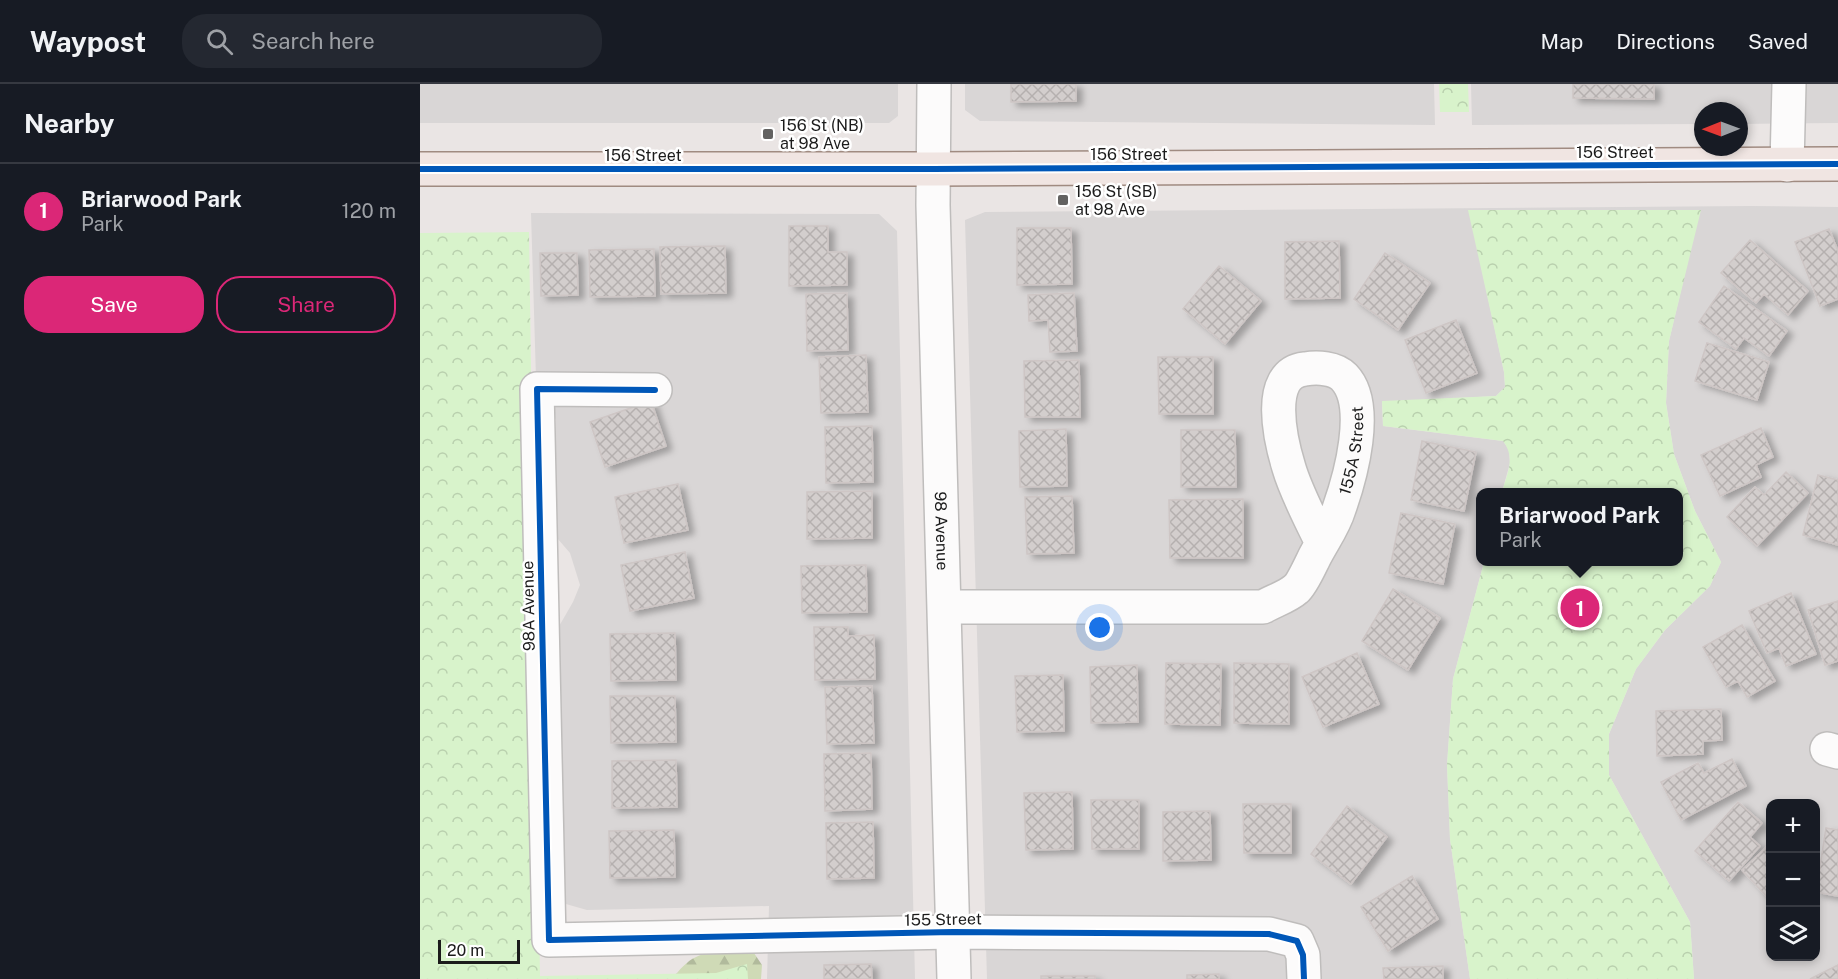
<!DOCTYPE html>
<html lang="en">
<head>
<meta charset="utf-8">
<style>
  body { margin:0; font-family:"Public Sans",sans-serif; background:#242831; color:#f1f3f6 }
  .controls { position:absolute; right:18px; bottom:18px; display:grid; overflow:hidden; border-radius:12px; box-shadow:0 3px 9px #0003 }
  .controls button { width:54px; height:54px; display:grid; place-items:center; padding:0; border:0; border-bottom:2px solid #363941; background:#171b24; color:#f1f3f6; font:30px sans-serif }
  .compass { position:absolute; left:1274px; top:18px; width:54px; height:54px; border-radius:50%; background:#171b24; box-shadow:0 3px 9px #0003; rotate:269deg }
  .scale { position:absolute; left:18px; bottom:15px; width:82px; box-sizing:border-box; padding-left:6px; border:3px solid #1b1b1b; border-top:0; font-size:16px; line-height:21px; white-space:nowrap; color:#1b1b1b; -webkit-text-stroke:4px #fff; paint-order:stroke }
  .you { position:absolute; left:680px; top:544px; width:21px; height:21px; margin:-15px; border:4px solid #fff; border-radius:50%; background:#1a73e8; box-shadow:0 0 0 9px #1a73e833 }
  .badge { display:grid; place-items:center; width:39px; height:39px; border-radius:50%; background:#db2777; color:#fff; font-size:20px; font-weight:700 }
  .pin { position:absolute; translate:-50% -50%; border:3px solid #fff; box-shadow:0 2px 6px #0006 }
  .popup { position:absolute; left:1056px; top:404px; width:207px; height:78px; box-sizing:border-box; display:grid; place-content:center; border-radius:12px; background:#171b24; filter:drop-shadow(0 2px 4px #0005); font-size:20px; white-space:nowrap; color:#9ea1a6 }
  .popup b { font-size:22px; color:#f1f3f6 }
  .popup::after { content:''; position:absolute; left:50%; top:100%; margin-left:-12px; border:12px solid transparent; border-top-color:#171b24 }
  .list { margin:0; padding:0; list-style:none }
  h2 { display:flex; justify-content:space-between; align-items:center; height:78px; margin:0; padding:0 24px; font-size:26px }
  h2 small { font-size:20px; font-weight:400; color:#9ea1a6 }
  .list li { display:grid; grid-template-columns:39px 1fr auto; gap:18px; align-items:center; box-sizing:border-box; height:96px; padding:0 24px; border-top:2px solid #363941 }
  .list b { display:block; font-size:22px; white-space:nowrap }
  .list p { margin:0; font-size:20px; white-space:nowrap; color:#9ea1a6 }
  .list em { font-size:20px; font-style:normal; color:#9ea1a6 }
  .actions { display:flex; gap:12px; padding:18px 24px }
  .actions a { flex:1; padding:14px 0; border:2px solid #db2777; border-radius:24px; text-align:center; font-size:21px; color:#db2777 }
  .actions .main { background:#db2777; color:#fff }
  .icon { flex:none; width:33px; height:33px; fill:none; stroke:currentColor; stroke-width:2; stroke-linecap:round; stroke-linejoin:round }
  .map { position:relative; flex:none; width:1418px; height:895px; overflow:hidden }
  header { display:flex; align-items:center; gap:36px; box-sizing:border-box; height:84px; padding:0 30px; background:#171b24; border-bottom:2px solid #363941 }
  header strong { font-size:28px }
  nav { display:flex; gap:33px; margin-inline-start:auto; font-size:21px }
  .search { width:420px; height:54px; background:#242831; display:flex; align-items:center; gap:15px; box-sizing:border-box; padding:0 21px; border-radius:24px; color:#9ea1a6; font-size:22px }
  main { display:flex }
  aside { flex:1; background:#171b24 }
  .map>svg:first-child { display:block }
</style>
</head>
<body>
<header>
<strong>Waypost</strong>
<div class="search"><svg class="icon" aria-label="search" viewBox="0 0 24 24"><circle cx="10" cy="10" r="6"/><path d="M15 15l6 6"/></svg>Search here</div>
<nav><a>Map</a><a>Directions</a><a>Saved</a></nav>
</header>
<main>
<aside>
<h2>Nearby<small></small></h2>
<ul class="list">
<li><span class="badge">1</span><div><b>Briarwood Park</b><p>Park</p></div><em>120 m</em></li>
</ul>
<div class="actions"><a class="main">Save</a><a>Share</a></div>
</aside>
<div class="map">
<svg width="1418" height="895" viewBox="0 0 1418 895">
  <defs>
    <pattern id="forest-firs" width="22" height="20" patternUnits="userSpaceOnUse" patternTransform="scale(1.5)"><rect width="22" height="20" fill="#cfdab6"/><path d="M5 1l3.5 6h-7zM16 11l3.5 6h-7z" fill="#b1ba9c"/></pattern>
    <pattern id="park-crowns" width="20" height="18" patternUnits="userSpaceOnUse" patternTransform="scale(1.5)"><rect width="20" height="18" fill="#d8f3cb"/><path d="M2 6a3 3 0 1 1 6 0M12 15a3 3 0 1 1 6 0" fill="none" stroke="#b9d0ae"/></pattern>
    <pattern id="building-cross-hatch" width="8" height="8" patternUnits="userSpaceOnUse" patternTransform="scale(1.5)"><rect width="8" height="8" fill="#d3cecd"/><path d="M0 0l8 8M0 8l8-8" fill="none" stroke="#b5b0af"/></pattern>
    <filter id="shadow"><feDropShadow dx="6" dy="4" stdDeviation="3" flood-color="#0004"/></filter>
  </defs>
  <rect width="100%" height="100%" fill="#eae5e4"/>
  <path fill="#d9d6d6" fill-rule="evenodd" d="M0,0H478V32L469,39H0Z
    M545,0H1014L1015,41L560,37L545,26Z
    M1051,0H1418V39L1319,40V27H1283V40L1052,41Z
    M1331,122L1418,123V895H1274L1270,838L1189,691V650L1216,585L1245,546L1290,502L1301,478L1275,427L1254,370L1246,319L1249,257L1280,126H1049L1084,288L1085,303L1076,312L962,318L963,342L1083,357L1089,366L1090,379L1082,408H1061V478H1064L1033,595L1027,681L1030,755L1050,895H567L545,136L565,128ZM1350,720H1396V872H1350Z
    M111,129L459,130L477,147L495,895H347L349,822L167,826L146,820L143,800L138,544L153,518L160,501L150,469L131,447L136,336L116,294Z"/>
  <path fill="url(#forest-firs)" d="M311,864L334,869L342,881L341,895H254V893C272,869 283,870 311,864Z"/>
  <path fill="url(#park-crowns)" d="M1019,0H1048L1049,28H1020Z
    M1048,126H1281L1249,257L1246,319L1254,370L1275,427L1301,478L1290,502L1245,546L1216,585L1189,650V691L1270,838L1274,895H1050L1030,755L1027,681L1033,595L1064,478H1259V408H1082C1087,389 1096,374 1083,357L963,342L962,317L1076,312L1085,303L1084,288Z
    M109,148L120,892L296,889L327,880L328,895H0V149Z"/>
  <path fill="url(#building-cross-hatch)" stroke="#cec6c5" stroke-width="1.5" filter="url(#shadow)" d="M591,0H656V17L591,18Z
    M1153,0H1234V15L1153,14Z
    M369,142H408V168H427V201L369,202Z
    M597,144H651L652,200L597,201Z
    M1409,145L1418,167V215L1400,222L1375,158Z
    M1330,156L1388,207L1368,231L1344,210L1336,219L1301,189Z
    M919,157L920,214L865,215V158Z
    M305,162L306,209L241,210L240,163Z
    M234,165L235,212L170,213L169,166Z
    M120,169H157L158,211L121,212Z
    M965,169L1010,199L978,246L934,215Z
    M799,182L841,217L805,260L763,225Z
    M1304,202L1367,247L1349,272L1324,254L1316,265L1279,238Z
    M427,209L428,266L387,267L386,210Z
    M654,209L657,267L630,268L628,236L609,237L608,211Z
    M1036,236L1057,289L1006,309L985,256Z
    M1287,259L1349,278L1337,316L1275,297Z
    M446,271L448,328L401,329L399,273Z
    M738,273H793V330H739Z
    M659,276L660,333H605L604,277Z
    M231,317L246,362L185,383L170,338Z
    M452,342L453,398L406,399L405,343Z
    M1341,344L1353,373L1336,381L1341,393L1300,412L1281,371Z
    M646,345L647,402L600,403L599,347Z
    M761,346H815L816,403H761Z
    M1002,357L1056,368L1044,427L991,416Z
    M1366,388L1388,409L1337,462L1307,433L1335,403L1344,411Z
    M1398,391L1418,396V461L1383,451Z
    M258,400L268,446L204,459L195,413Z
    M452,407V454L387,455V408Z
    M652,412L654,469L607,470L605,413Z
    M823,415V474H750L749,416Z
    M981,429L1035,440L1023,500L969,489Z
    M265,468L274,514L210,527L201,481Z
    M446,481L447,528L382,529L381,482Z
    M973,505L1020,534L988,586L942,557Z
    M1371,509L1396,570L1366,582L1359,564L1347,569L1329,527Z
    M1418,517V577L1405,581L1388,526Z
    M1322,541L1355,597L1327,613L1318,597L1306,603L1283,563Z
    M394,543H428V552L454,551L455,595L395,596Z
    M255,549L256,596L191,597L190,550Z
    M937,569L959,620L903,643L882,593Z
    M746,579L801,580L800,641L745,640Z
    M814,579L869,580V640L814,639Z
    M717,581L718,638L671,639L670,583Z
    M643,591L644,647L597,648L595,592Z
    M452,602L454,659L407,660L405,603Z
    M190,612H255L256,658L191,659Z
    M1301,625L1302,656L1283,657V670L1237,672L1236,627Z
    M451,669L452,725L405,727L404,670Z
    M1312,675L1326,702L1261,736L1241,698L1278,679L1284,689Z
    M256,676L257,723L192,724V677Z
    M652,708L653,765L606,766L604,709Z
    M671,716H719V765H672Z
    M1318,718L1342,739L1330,753L1340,762L1309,797L1275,767Z
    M823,720H871V769H824Z
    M927,722L967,753L931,800L891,770Z
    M790,727L791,776L743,777V728Z
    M453,738L454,794L407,795L406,739Z
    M1406,744L1418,746V812L1396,808Z
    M254,746L255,793L190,794L189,747Z
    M1350,760V816L1322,786Z
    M992,792L1018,835L968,867L941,823Z
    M451,880L452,895H404V881Z
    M1418,881V895H1390Z
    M1023,882V895H964L963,884Z
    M799,890V895H767V891Z
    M621,892H675V895H621Z"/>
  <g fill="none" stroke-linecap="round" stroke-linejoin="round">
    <defs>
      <g id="minor">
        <path id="s1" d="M514,0L513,121L534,895"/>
        <path d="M1367,81L1369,0"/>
        <path d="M235,306L117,305L129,856L533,848L849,850L877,857L883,871L884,895"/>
        <path id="s2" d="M525,523H843C853,517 867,513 876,505C882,500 890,482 894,474C902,458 914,442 919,425C930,394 951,321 924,293C915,284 898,283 885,285C844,289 861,358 869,384C876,408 891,436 902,459"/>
        <path d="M1407,665L1418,668"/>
      </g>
      <path id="major" d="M0,85H513L1418,80"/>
    </defs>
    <use href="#minor" stroke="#bfbdbc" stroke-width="36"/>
    <use href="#major" stroke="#a08b81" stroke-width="36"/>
    <use href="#minor" stroke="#fcfbfb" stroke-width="33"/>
    <use href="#major" stroke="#f0e5e2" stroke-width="33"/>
    <defs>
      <path id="cycleway" d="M0,85H513L1418,80
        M235,306L117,305L129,856L533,848L849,850L877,857L883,871L884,895"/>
    </defs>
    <use href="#cycleway" stroke="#fff" stroke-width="10"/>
    <use href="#cycleway" stroke="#0057b8" stroke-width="6"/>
  </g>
  <g fill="#636261" stroke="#fff" stroke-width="2">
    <rect x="342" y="44" width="12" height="12" rx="3"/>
    <rect x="637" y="110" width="12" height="12" rx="3"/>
  </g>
  <g text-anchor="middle" stroke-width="5" stroke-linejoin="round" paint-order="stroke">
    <g font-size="16" fill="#1b1b1b" stroke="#fff" text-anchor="start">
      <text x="360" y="47">156 St (NB)<tspan x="360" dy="18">at 98 Ave</tspan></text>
      <text x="655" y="113">156 St (SB)<tspan x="655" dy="18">at 98 Ave</tspan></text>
    </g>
    <g font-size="16" fill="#1b1b1b" stroke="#fff">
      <text x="1195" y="74">156 Street</text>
      <text x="709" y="76">156 Street</text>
      <text x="223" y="77">156 Street</text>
      <text dy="6" stroke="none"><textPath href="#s2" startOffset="507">155A Street</textPath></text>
      <text dy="6" stroke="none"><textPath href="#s1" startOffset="447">98 Avenue</textPath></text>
      <text transform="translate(108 522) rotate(-91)" y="6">98A Avenue</text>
      <text transform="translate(523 835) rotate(-1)" y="6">155 Street</text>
    </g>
  </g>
</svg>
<div class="controls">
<button>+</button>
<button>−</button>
<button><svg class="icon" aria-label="layers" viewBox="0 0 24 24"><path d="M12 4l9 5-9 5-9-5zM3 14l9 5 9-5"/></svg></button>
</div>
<svg class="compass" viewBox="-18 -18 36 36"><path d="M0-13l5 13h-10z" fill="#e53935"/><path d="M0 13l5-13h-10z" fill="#9ea1a6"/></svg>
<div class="scale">20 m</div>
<div class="you"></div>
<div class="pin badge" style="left:1160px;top:524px">1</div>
<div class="popup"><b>Briarwood Park</b>Park</div>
</div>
</main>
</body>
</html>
